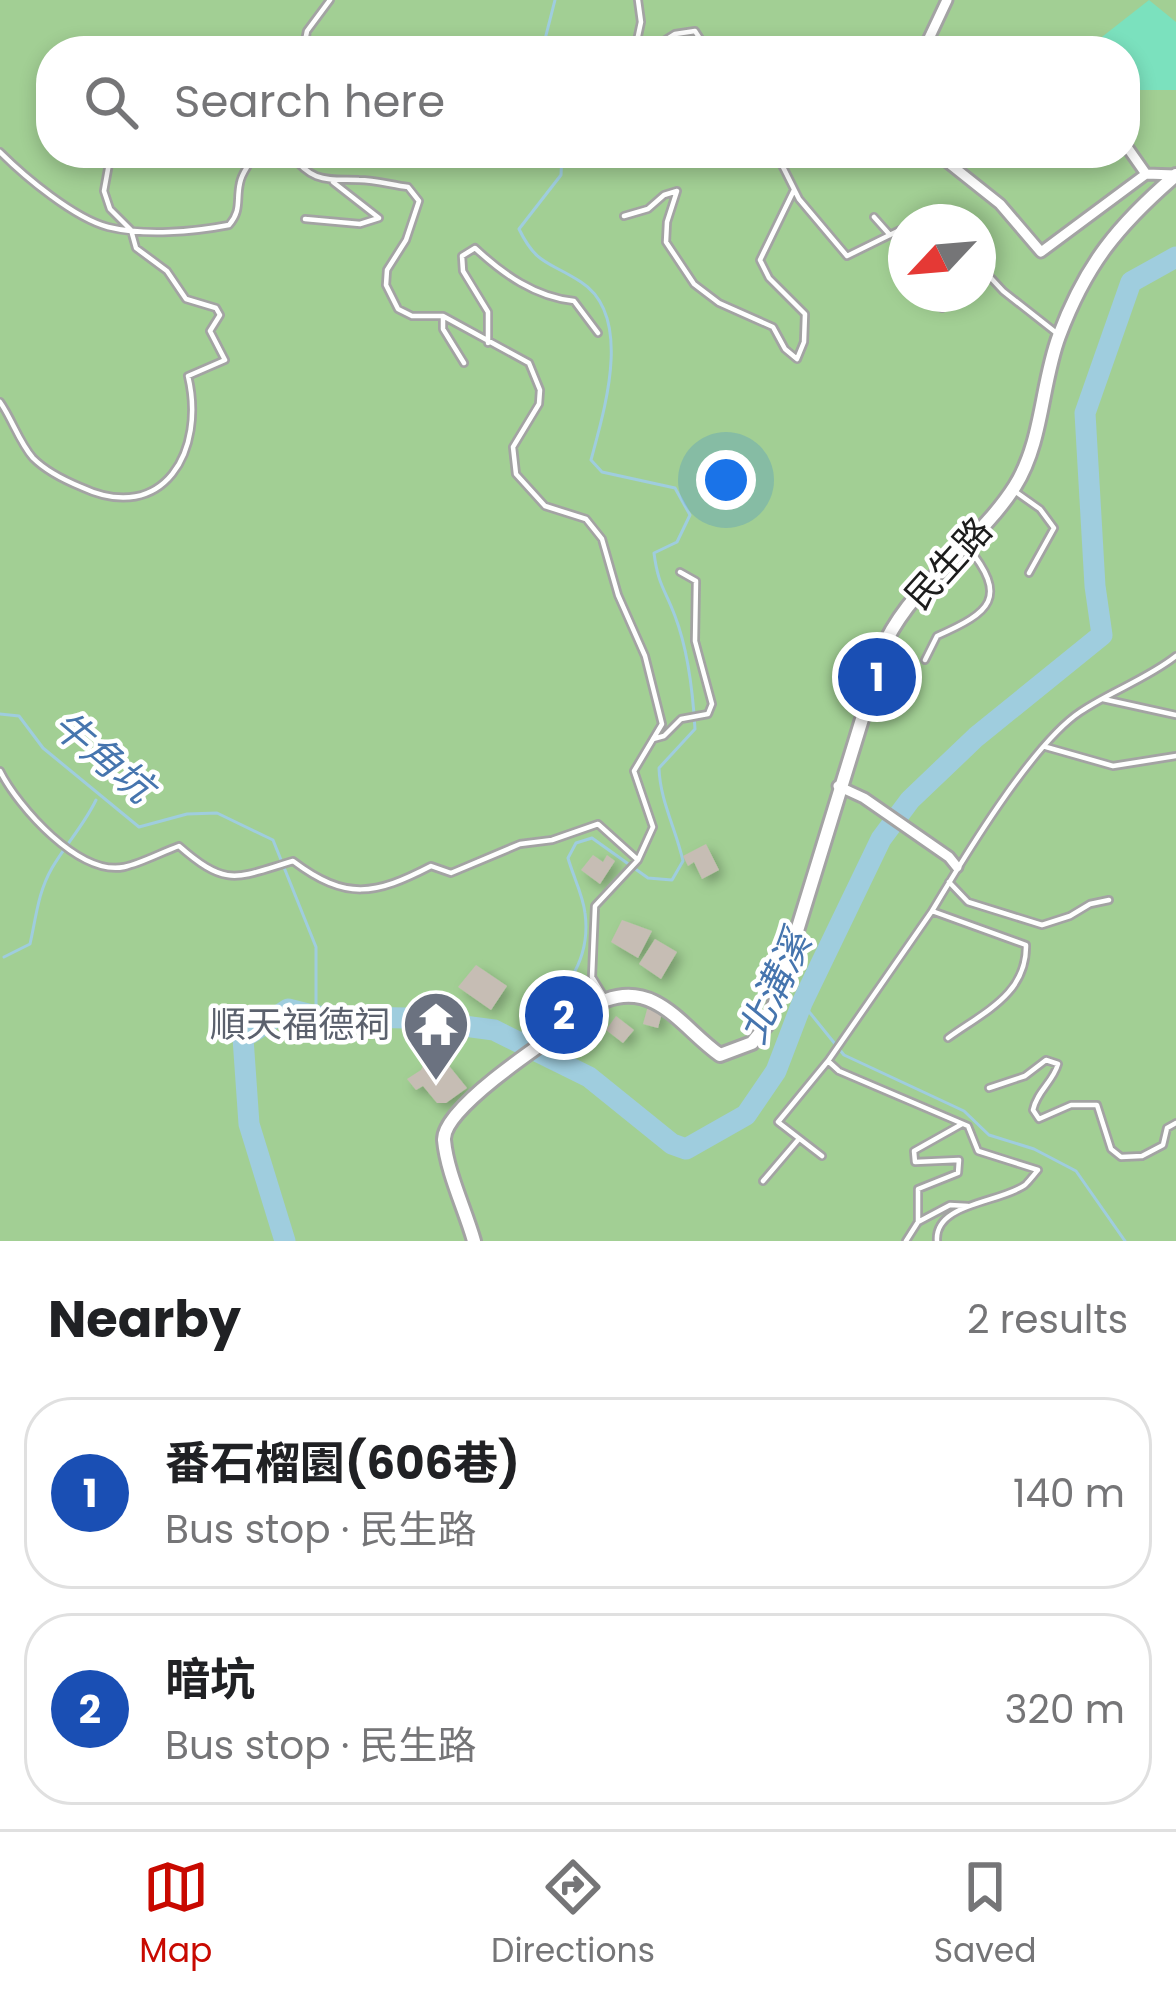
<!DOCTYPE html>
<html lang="en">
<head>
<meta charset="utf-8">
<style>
  body { margin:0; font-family:Poppins,"Noto Sans TC",sans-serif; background:#f2f2f2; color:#202124 }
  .compass { position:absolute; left:888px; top:204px; width:108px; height:108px; border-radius:50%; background:#fff; box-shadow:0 6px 18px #0003; rotate:244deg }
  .you { position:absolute; left:726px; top:480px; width:42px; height:42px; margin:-30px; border:9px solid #fff; border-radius:50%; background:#1a73e8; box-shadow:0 0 0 18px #1a73e833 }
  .badge { display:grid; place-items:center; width:78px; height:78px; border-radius:50%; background:#c80900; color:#fff; font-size:39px; font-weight:700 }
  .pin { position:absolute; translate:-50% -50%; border:6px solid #fff; box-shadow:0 3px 12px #0006 }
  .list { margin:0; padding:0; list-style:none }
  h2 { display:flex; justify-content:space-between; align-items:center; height:156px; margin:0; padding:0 48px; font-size:51px }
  h2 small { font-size:39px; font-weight:400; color:#757577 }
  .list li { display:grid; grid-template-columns:78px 1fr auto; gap:36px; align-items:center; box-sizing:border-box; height:192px; margin:0 24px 24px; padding:0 24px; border:3px solid #e0e0e0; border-radius:48px }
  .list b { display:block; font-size:45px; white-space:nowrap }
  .list p { margin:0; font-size:39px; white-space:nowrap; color:#757577 }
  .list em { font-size:39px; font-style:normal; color:#757577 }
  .icon { flex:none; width:66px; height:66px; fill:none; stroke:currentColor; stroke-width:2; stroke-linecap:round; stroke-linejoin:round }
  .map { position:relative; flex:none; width:1176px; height:1241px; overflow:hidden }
  .search { position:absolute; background:#fff; box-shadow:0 6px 18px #0003; left:36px; right:36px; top:36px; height:132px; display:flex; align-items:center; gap:30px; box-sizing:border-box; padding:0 42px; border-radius:48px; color:#757577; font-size:45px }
  .sheet { height:588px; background:#fff }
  nav { display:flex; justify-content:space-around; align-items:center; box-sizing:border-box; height:168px; border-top:3px solid #e0e0e0; background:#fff; font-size:33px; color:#757577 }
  nav a { display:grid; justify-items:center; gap:6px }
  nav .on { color:#c80900 }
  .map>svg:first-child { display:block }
</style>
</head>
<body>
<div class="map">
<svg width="1176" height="1241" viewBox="0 0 1176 1241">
  <defs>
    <filter id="shadow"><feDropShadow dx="5.5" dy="5.5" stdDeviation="6" flood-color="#0004"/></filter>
  </defs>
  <rect width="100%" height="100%" fill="#eeeae1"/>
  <path fill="#a2cf94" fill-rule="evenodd" d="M0,0H1176V1241H0ZM51,51H1125V153H51ZM906,222H978V294H906Z"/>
  <path fill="#7be1be" d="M1149,0L1176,22V90H1135L1125,77V51H1106L1098,40Z"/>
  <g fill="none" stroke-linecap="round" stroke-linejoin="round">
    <path stroke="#9fcdde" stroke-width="3" d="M542,51L555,0
      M0,714L19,716L43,748L139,827L187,814L217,813L273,840L316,947V1016
      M4,957L30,944C36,918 38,892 52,868C66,844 84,825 96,800
      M802,1003L844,1055L964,1111L989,1135L1034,1149L1076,1171L1125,1241
      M515,1040C552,1003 593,971 585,913C583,895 573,876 568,858L576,843L592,838L648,878L672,880L683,861C676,829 660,801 659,768L695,729C693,694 688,650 675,616C665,589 658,585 654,553L677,542L690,515L675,488L602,472L591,460C604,411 634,316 581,282C549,261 537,266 519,229L561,175L562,153"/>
    <path stroke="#9fcdde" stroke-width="21" d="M285,1241L249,1124L243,1038L288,1009L316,1016L405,1018L494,1030L589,1077L672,1144L686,1149L746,1115L776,1071L802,1003L881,839L910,800L976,737L1102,635L1095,586L1085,413L1131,282L1176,257"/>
  </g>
  <path fill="#c6bdb4" filter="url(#shadow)" d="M706,844L719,870L702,879L694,862L688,866L683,856Z
    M593,855L603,862L607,855L615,861L600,884L581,870Z
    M622,920L652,931L638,958L611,942Z
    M655,939L677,952L661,979L639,964Z
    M476,965L507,986L491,1010L458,987Z
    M648,1006L663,1009L658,1028L643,1024Z
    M616,1016L634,1030L623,1043L606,1030Z
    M426,1060L437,1068L446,1062L467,1088L446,1103H437L423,1086L416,1090L407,1079L421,1070Z"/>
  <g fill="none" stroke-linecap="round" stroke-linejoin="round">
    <defs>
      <path id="service" d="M638,0L641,22L635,50L639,51
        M303,51L307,31L330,0
        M648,51L675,34L695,31L708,51
        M0,152C25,177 74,218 108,227C144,236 193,232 229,225C242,210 236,200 240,183C242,171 251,165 253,153
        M289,153C314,183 323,179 359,180C375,180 392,185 408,187L419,201L406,240L387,270L386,285L398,309L412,316H443L529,363L540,390L539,404L513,447L516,474L545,506L586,519L602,539L618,595L645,656L662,724L634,771L653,827L638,860L595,906L592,977L603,995
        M776,153L799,199L847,256L906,227
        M624,216L648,209L664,195L677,191L667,222L666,242L694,284L719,303L773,327L785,349L797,359L804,342L805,314L769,278L760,260L794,190
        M874,217L890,235
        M305,219L360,224L379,218L333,182
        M917,222L926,217L939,222
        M978,264L1003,291L1059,335
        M942,308L951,294
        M443,316V329L464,363
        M488,343V312L463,271L462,256L475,248C503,274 535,297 574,301L598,333
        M0,402C12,419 19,442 33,458C46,471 64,480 81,487C164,526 206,450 188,376L225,360L210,331L220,315L216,308L186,299L167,271L136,248L131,230L110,209L104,191L110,158
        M1013,490L1040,509L1054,528L1029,573
        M925,660L937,636C991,612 1009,598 967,546
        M1103,699L1176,715
        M653,739L664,736L681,719L708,714L712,704L695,641L696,581L680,572
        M1046,747L1113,766L1176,756
        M0,771C18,807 79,876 124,867C142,863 162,852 179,846C227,888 236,878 293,861C346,901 375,895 431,866L451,873L520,844L552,840L598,824L638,860
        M949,882L968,902L1042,925L1070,916L1090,904L1109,900
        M932,911L828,1061L839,1071L968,1126L978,1151L1038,1170C1037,1171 1026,1185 1025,1185C1000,1203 934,1203 937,1241
        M948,1038C984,1012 1027,994 1026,945L932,911C963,859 1032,744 1080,712C1111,691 1147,679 1176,656
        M989,1088L1025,1076L1046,1060L1058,1064C1053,1082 1037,1091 1033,1110L1039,1119L1071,1105H1097L1111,1149L1121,1157L1142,1156L1163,1145L1167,1128L1176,1123
        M822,1156L778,1122L828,1061
        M763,1181L798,1140
        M918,1222L950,1205L968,1206
        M906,1241L918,1222V1189L958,1173L959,1160L915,1162L914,1151L962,1124"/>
      <path id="minor" d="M923,51L947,0
        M1125,144L1146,174
        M936,153L1000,204L1041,252L1146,174L1176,175
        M838,786L864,798L949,857L957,867"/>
      <path id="tertiary" d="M474,1241C465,1209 447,1173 444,1140C442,1104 574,1023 606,1000C657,981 683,1029 720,1055L752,1043L769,1022L886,641C916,580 979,543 1015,486C1043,441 1041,384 1059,336C1086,264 1118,225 1176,175"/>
    </defs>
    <use href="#service" stroke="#a3a3a3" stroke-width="10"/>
    <use href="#minor" stroke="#a3a3a3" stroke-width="15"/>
    <use href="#tertiary" stroke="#a3a3a3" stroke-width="18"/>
    <use href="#service" stroke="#fff" stroke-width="4.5"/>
    <use href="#minor" stroke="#fff" stroke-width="9"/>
    <use href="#tertiary" stroke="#fff" stroke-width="12"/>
  </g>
  <defs>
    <symbol id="temple-pin" viewBox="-11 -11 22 30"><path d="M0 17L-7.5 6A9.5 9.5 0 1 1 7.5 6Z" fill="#6b7280" stroke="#fff"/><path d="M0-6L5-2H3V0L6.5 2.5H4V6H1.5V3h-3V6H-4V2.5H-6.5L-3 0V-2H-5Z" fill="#fff"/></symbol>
  </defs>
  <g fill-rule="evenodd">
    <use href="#temple-pin" x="398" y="986" width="76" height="104"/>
  </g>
  <g text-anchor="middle" stroke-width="9" stroke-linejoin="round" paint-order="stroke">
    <g font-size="36" fill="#1c1c1c" stroke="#fff">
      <text transform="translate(948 563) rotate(-48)" y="13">民生路</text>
    </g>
    <g font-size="36" fill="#5b616d" stroke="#fff" text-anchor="end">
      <text x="390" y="1037">順天福德祠</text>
    </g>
    <g font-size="39" font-style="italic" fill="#4675ae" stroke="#fff">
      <text transform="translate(103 756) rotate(40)" y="14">牛角坑</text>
      <text transform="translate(774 987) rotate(-65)" y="14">北溝溪</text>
    </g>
  </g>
</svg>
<svg class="compass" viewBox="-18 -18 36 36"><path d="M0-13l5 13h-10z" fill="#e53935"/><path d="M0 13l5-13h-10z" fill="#757577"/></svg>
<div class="you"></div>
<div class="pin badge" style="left:877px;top:677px;background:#1a4fb4">1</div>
<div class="pin badge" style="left:564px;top:1015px;background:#1a4fb4">2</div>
<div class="search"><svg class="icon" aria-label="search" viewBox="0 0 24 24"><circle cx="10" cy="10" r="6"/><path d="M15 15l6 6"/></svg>Search here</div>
</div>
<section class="sheet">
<h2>Nearby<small>2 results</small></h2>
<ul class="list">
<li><span class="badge" style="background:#1a4fb4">1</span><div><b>番石榴園(606巷)</b><p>Bus stop · 民生路</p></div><em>140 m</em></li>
<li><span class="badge" style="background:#1a4fb4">2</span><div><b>暗坑</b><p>Bus stop · 民生路</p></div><em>320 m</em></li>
</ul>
</section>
<nav>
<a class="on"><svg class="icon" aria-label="map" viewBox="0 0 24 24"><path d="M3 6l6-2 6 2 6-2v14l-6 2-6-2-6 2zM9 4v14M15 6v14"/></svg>Map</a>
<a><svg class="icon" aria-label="directions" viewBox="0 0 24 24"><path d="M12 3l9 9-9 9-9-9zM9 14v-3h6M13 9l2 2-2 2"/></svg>Directions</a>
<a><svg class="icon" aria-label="saved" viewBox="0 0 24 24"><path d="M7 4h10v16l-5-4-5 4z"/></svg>Saved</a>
</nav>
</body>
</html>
